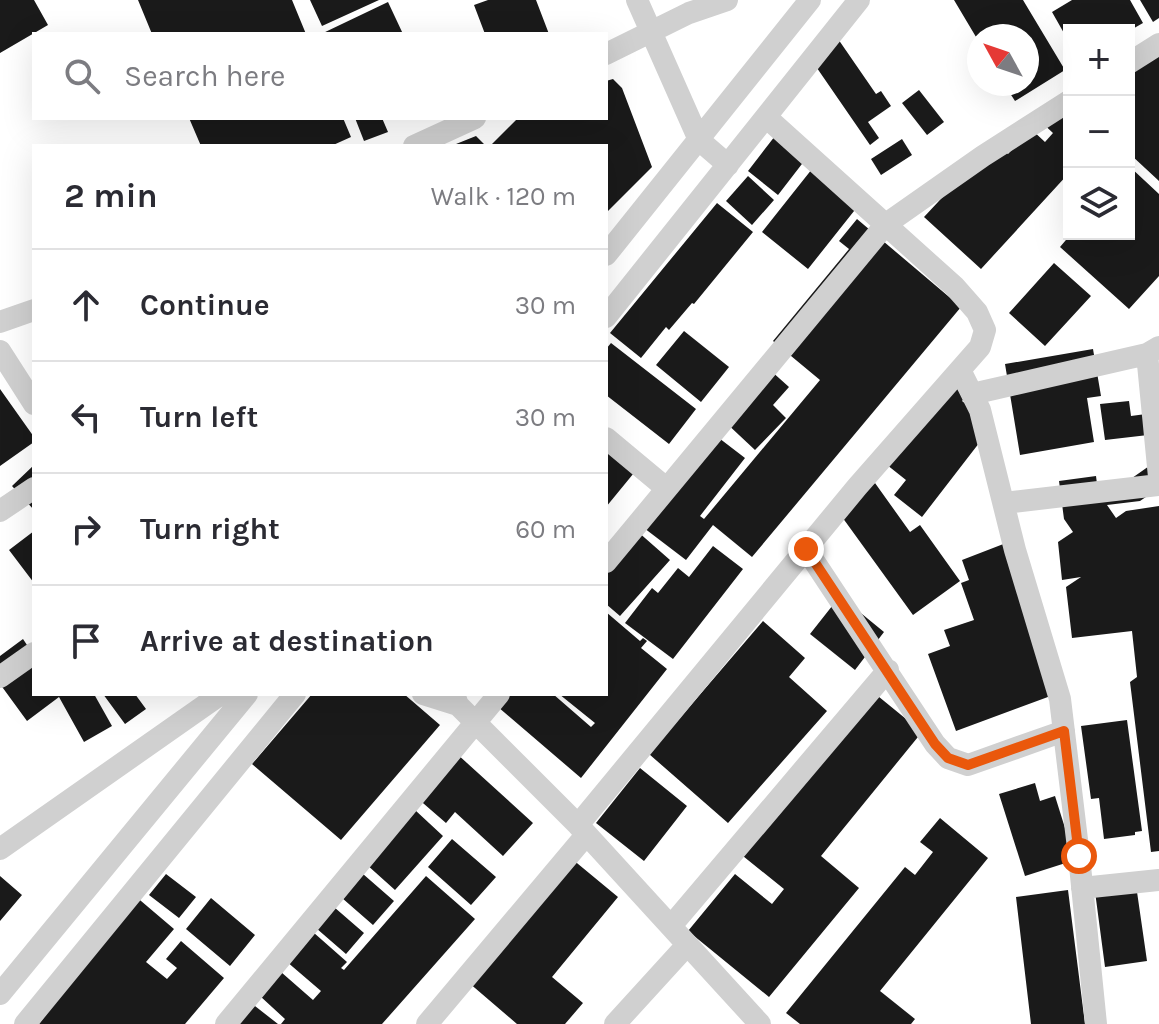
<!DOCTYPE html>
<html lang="en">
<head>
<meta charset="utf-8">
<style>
  body { margin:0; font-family:Karla,sans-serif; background:#f2f2f3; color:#2b2b33 }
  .controls { position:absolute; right:24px; top:24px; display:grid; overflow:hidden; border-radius:0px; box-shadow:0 8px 32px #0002 }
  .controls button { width:72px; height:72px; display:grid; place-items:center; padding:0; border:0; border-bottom:2px solid #e1e1e2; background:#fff; color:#2b2b33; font:40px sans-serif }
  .compass { position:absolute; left:967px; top:24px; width:72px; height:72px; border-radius:50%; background:#fff; box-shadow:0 8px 32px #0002; rotate:310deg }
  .stop { position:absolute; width:24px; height:24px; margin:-18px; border:6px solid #ea580c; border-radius:50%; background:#fff }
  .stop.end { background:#ea580c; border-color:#fff; box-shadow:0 2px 8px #0008 }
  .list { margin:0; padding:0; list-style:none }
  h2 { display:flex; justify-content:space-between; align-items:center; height:104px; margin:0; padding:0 32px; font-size:34px }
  h2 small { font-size:26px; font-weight:400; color:#7c7c81 }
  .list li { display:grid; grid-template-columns:52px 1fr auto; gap:24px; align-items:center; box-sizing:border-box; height:112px; padding:0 32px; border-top:2px solid #e1e1e2 }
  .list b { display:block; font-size:30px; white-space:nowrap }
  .list em { font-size:26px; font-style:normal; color:#7c7c81 }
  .icon { flex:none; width:44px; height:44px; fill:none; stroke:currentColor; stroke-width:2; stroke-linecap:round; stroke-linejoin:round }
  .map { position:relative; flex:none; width:1159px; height:1024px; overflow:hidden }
  .search { position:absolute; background:#fff; box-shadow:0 8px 32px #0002; left:32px; top:32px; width:576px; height:88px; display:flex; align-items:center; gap:20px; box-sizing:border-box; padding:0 28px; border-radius:0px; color:#7c7c81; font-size:30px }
  .panel { position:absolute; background:#fff; box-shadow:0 8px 32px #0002; left:32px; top:144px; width:576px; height:552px; border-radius:0px }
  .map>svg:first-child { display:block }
</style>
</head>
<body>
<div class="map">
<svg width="1159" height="1024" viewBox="0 0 1159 1024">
  <rect width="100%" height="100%" fill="#fff"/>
  <path fill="#1a1a1a" d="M0,0H34L48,25L0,53Z
    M138,0H292L306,34H152Z
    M310,0H379L322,26Z
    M488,0H536L549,34H485L474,5Z
    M954,0H1023L1065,70L1015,101L1004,84H1027V36H979V42Z
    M1072,0H1130L1143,23L1129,31L1069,30V42L1052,12Z
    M1140,0H1159V18L1153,22Z
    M388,2L403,34H321Z
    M836,36L876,94L881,91L891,106L868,122L879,138L870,145L808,55Z
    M1129,51L1159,55V181L1131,155L1129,158Z
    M613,79L622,88L652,167L606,213V146H490L518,118H606V81Z
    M919,90L944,122L927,135L902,103Z
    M1069,114V173L981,269L924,217L994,142L1008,154L1031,129L1045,142L1053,133L1038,119Z
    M189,118H343L351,137L331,146H201Z
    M355,118H382L388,132L364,141Z
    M476,136L486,146H451Z
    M775,136L805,160L778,195L748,171Z
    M902,139L912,155L881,175L871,159Z
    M1129,166L1159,194V276L1129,309L1060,247L1071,234H1129Z
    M812,169L858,206L808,269L762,232Z
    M748,176L774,200L752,225L726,201Z
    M717,203L753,232L694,304L692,303L669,330L666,327L641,358L610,333Z
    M857,219L961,307L752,557L713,525L686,560L644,528L715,435L745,458L700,516L704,519L820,380L773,341L849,249L839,241Z
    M1054,263L1091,296L1045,346L1009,313Z
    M684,331L729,367L701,402L656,365Z
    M611,343L696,409L669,444L606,395V349Z
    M1093,349L1101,396L1087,398L1094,442L1020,455L1005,364Z
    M770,370L789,387L773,405L786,418L755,450L723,420Z
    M954,373L973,388L962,401L993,425L922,517L894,495L906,480L877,457Z
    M0,389L34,437V442L0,466Z
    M1129,401L1131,416L1146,414L1148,435L1105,440L1100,404Z
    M606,442L638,468L606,507Z
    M1152,464L1156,490L1140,501L1107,505L1116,518L1126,511L1159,506V851L1151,852L1130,682L1137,677L1132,631L1072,638L1066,587L1081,577L1062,580L1058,542L1073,532L1064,519L1059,481L1096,476L1098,492L1115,490Z
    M34,465V510L12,486Z
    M875,483L910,532L920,525L960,581L913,615L837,510Z
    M34,531V583L9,550Z
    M637,531L670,560L620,616L606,604V566Z
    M1006,543L1056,694L956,731L928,654L950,646L944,630L974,620L961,583L969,580L962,560Z
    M713,546L743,569L673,659L625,623L652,588L658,593L678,568L689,577Z
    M840,596L884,632L855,670L810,634Z
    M606,612L640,641L643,638L647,641L641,648L667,669L581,778L491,701L498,694H553L591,727L595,723L559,694H606Z
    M763,621L805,658L789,677L827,711L728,823L649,754Z
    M23,639L31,651L34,648V694H94L112,726L84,742L59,697L27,721L0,684V656Z
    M873,692L922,732L821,856L859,888L769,997L688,931L735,874L772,904L784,889L738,852Z
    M103,694H135L146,709L125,724Z
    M312,694H404L440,725L341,840L252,764Z
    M1127,720L1142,831L1135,832V835L1104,839L1099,798L1091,799L1081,726Z
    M456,753L533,823L503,856L455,812L446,823L416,797Z
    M640,768L687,806L644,861L596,823Z
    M1035,783L1040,801L1055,796L1075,860L1025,876L999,794Z
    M415,810L443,836L395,890L366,864Z
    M940,818L988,858L880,991L915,1019L911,1024H800L786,1013L905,867L915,875L933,852L920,842Z
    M452,839L496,877L471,905L428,867Z
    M566,854L618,897L552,977L583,1003L565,1024H517L468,982Z
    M355,867L394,901L373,925L334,891Z
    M166,874L196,897L179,918L149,895Z
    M0,876L22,895L0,921Z
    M426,876L475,919L382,1024H281L285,1019L260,996L281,972L313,1000L321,991L279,955L305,925L347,962L341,968L344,970Z
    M1135,878L1147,961L1105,967L1094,884Z
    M1068,890L1085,1024H1031L1016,897Z
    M134,895L174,929L146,962L167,979L177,968L166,959L181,941L224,978L185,1024H39Z
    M211,898L255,935L230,966L186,929Z
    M334,907L364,933L346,954L316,928Z
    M242,996L278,1024H234Z"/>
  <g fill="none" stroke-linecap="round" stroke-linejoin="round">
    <path stroke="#d0d0d0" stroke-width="22" d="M637,0L699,140L728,165
      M606,54L689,13L727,0
      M1129,63L1159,44
      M414,146L475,118
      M606,255L810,0
      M606,317L859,0
      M0,322L34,310
      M0,351L34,404
      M1147,354L1159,477
      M960,370L980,410L1015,550L1060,699L1079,856L1096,1024
      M972,394L1147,354L1159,347
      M606,438L666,488
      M1004,503L1159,485
      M0,511L34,488
      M806,549L935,744L948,758L968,765L1064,731
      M606,562L886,224L983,156L1069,101
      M0,677L34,653
      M423,694L458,705L454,694
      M458,705L578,825L760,1024
      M578,825L857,487L980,347L985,330L977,312L955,287L766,117
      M0,849L221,694
      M1082,888L1159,880
      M671,926L888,670
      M0,994L247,694
      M25,1024L295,694
      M226,1024L499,694
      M427,1024L586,835
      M615,1024L687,945"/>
  </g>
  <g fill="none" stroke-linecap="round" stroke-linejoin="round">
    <path stroke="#ea580c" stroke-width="10" d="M806,549L935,744L948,758L968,765L1064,731L1079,856"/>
  </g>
</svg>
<div class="controls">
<button>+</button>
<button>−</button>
<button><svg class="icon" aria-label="layers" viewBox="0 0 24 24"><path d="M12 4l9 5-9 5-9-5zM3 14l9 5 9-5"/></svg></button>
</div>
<svg class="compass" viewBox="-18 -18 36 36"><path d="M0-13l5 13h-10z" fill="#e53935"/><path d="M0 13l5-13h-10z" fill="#7c7c81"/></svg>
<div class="stop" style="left:1079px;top:856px"></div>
<div class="stop end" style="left:806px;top:549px"></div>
<div class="search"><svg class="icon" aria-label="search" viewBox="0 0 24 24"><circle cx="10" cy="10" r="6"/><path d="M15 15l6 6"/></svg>Search here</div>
<section class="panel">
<h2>2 min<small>Walk · 120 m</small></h2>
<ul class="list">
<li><svg class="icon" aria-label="ahead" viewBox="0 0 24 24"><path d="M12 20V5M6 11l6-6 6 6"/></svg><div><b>Continue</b></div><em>30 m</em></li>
<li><svg class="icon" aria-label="left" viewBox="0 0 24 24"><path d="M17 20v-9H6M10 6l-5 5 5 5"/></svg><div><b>Turn left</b></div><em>30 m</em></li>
<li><svg class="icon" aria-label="right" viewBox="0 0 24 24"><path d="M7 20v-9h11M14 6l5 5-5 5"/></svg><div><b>Turn right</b></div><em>60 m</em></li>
<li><svg class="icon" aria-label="arrive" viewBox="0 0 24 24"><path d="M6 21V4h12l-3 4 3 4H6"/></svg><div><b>Arrive at destination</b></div></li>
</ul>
</section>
</div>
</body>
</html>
